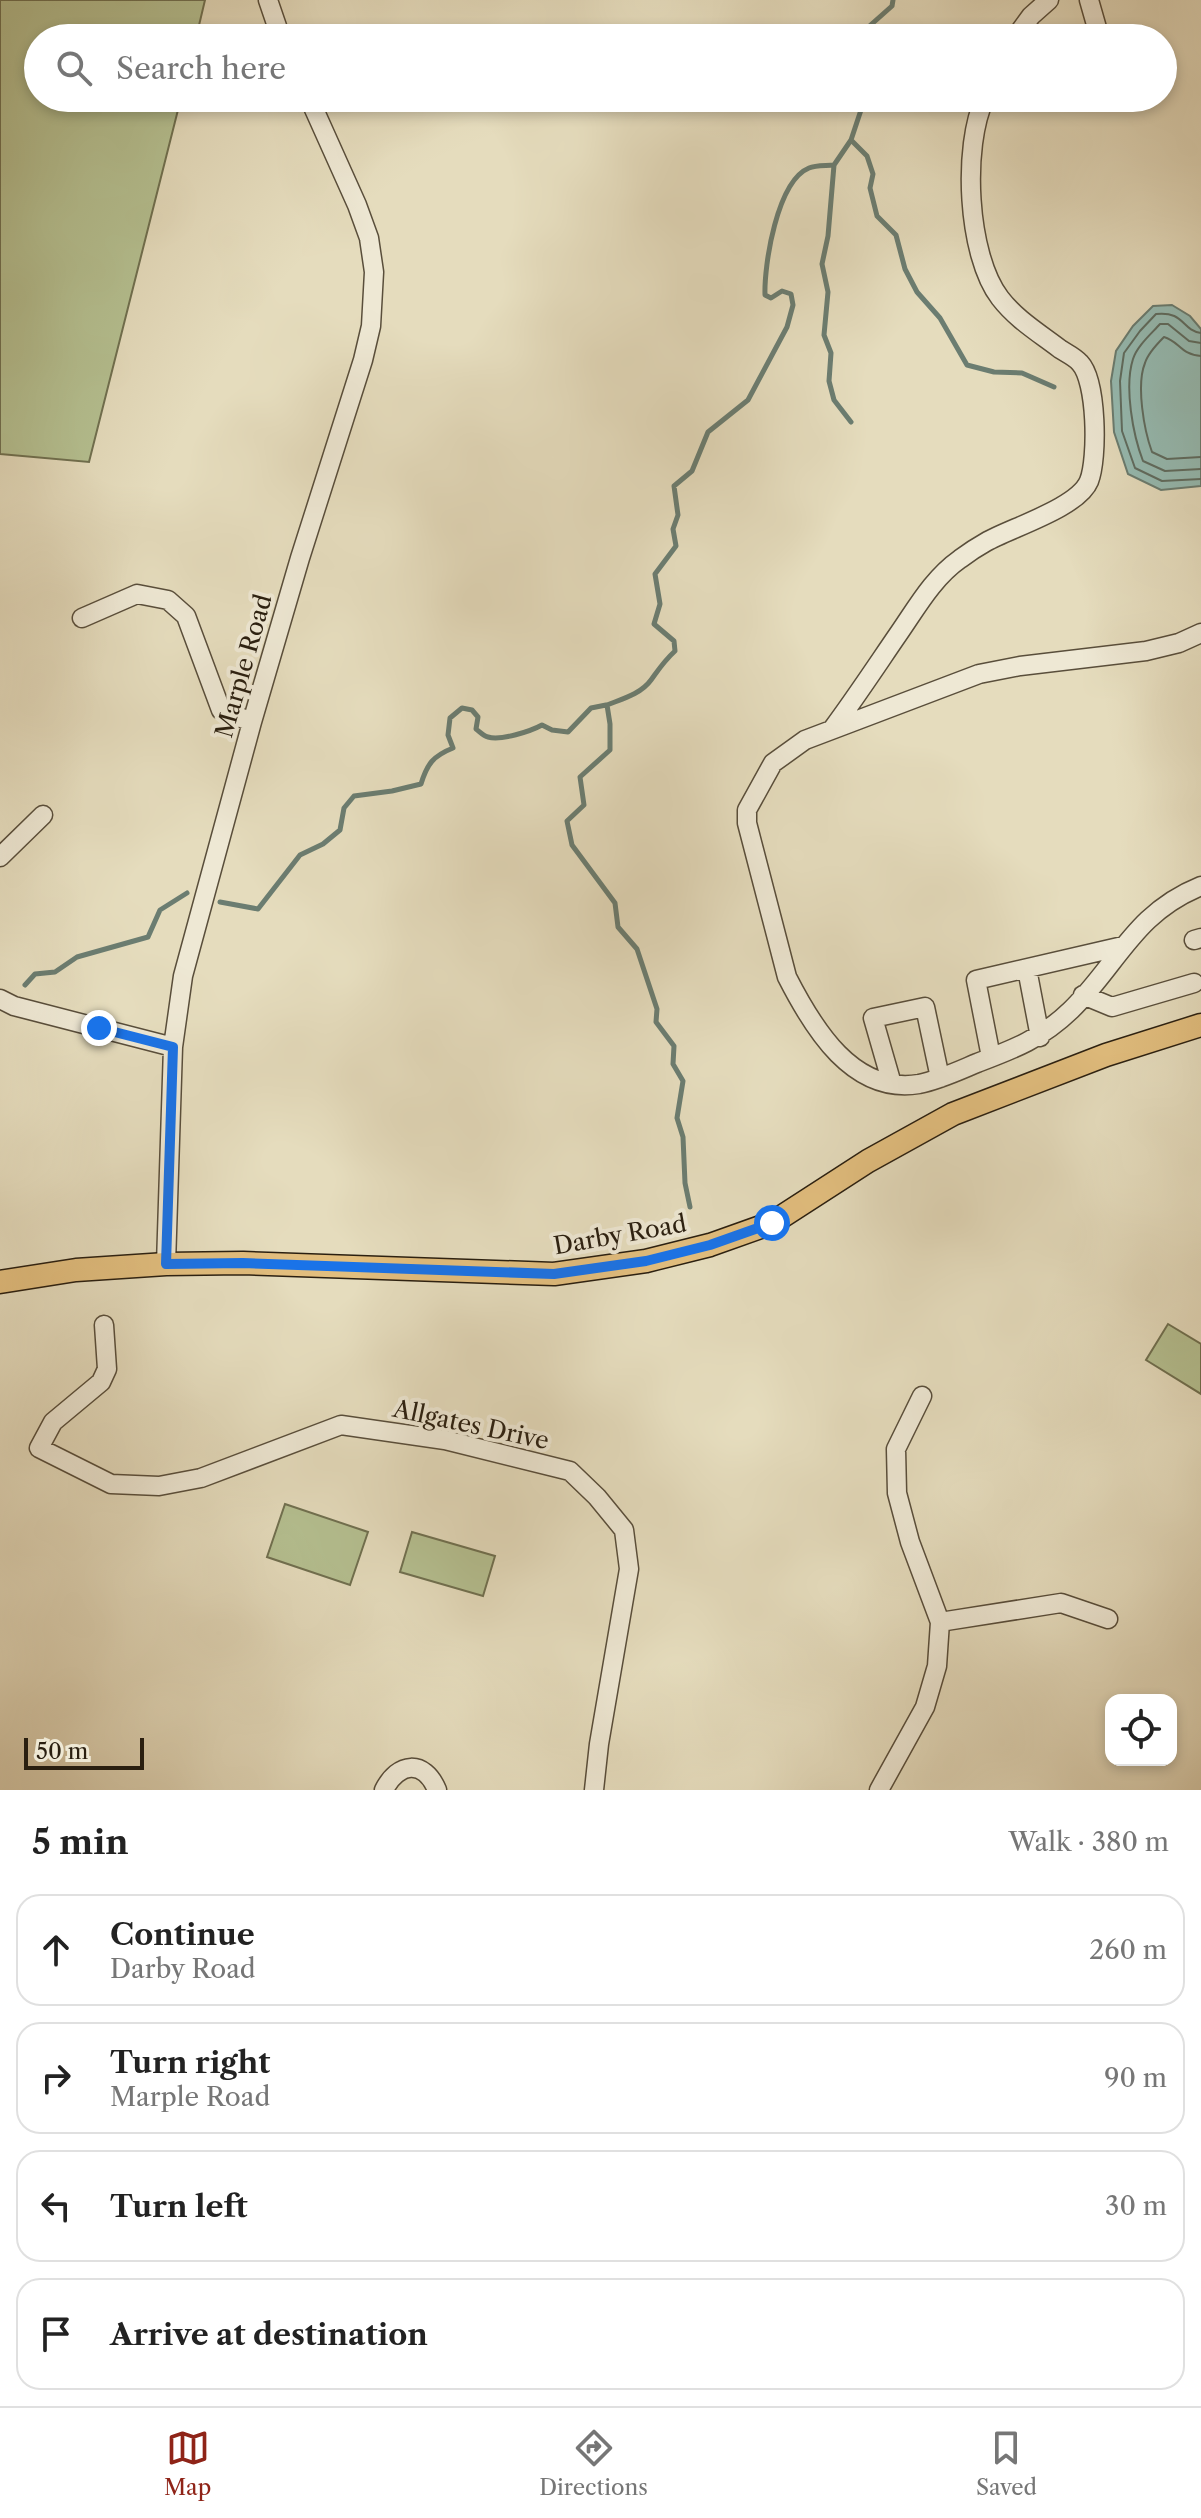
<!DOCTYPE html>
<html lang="en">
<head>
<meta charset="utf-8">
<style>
  body { margin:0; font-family:"Libre Caslon Text",serif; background:#f2f2f2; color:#222 }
  .controls { position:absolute; right:24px; bottom:24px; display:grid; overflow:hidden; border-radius:16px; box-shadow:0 4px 12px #0003 }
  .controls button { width:72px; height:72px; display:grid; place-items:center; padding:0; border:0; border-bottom:2px solid #e0e0e0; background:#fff; color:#222; font:40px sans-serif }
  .scale { position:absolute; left:24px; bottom:20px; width:120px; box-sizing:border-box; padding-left:8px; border:4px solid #2a1f10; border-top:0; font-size:22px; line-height:28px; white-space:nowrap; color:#2a1f10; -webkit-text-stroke:6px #eee8d4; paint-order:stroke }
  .stop { position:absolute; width:24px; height:24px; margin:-18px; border:6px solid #1a73e8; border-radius:50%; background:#fff }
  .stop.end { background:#1a73e8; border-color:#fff; box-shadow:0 2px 8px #0008 }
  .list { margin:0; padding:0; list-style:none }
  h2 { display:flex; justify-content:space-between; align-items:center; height:104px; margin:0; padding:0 32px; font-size:34px }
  h2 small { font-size:26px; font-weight:400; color:#767676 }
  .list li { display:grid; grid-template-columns:52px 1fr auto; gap:24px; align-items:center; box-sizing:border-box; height:112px; margin:0 16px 16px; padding:0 16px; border:2px solid #e0e0e0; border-radius:24px }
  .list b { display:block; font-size:30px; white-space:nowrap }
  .list p { margin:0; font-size:26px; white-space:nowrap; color:#767676 }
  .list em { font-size:26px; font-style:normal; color:#767676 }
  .icon { flex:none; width:44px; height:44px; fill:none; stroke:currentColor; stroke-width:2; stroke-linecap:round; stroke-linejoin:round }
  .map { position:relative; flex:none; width:1201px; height:1790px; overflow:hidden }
  .search { position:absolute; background:#fff; box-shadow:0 4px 12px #0003; left:24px; right:24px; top:24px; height:88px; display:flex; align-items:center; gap:20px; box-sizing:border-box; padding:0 28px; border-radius:44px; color:#767676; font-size:30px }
  .sheet { height:616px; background:#fff }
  nav { display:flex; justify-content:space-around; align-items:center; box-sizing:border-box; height:112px; border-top:2px solid #e0e0e0; background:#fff; font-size:22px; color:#767676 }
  nav a { display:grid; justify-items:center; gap:4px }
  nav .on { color:#8f2418 }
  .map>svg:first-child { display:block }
</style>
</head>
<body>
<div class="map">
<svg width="1201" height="1790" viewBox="0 0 1201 1790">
  <rect width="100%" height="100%" fill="#e5dcbd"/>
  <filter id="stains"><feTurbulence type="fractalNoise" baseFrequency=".0025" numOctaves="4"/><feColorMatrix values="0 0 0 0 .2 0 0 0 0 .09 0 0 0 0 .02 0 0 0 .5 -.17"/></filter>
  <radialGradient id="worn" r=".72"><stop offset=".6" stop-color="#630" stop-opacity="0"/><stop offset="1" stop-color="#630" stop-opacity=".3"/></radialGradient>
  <path fill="#b5c091" stroke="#707050" stroke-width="2" d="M0,0H205L196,38H38V98H181L89,462L0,454Z
    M1168,1324L1201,1344V1394L1146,1360Z
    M285,1504L368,1532L350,1585L267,1557Z
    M412,1532L495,1556L483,1596L400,1572Z"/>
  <path fill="#96bbb2" stroke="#6b7d71" stroke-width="2" d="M1172,305L1190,316L1201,329V486L1161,490L1128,474L1114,432L1111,381L1116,351L1133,326L1153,306Z"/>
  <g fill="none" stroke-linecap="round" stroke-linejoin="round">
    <path stroke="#606d61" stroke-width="2" d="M1201,333C1181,330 1185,311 1156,314L1140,331L1124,353L1120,381L1122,431L1135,468L1162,481L1201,479
      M1201,343L1189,341L1168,324H1160C1151,334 1137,346 1133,359C1124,387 1133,435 1143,461L1165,471L1201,469
      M1201,356C1181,355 1179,341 1164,337C1157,344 1148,353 1145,363C1136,385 1144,430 1152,452L1167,459L1201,457"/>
    <path stroke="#6b7d71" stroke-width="5" d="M856,38L892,6L893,0
      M851,140L867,156L873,174L870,188L877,216L896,235L905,269L917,292L940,318L967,365L994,372L1022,373L1054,387
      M834,165L828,236L822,264L828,292L824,335L831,353L829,381L834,400L851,422
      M220,902L258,909L300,855L323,844L340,830L344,808L354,796L392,791L421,784C427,764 433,756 453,748L448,735L450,718L462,708L472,710L478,717L476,729C480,732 483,736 488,737C501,741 531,731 542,725L552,730L568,732L591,708L606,705
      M25,985L35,974L55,972L77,957L148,937L160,910L187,893
      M690,1207L685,1183L683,1137L677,1118L683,1081L673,1064L674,1046L656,1022L657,1009L637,949L618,927L615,903L572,845L567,821L584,805L580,777L610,750V724L607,705C622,699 641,694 651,680C659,669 664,661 675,651L674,641L654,624L660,604L655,574L676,546L673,529L678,515L674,486L692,471L708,432L748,400L787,327L793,305L791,294L782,291L771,298L765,295C764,265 777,181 809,168C816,165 827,166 834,165L851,140L865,98"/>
    <defs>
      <path id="minor" d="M268,0L281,38
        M1015,38L1031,16L1049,0
        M1082,38L1099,35L1089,0
        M82,618L137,594L168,600L186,616L221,710L252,722
        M1201,633L1179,643L1146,651L1020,666L979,674L805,740L773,763L747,810V823L787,977C813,1028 853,1095 919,1084C939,1080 958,1071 977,1063C1014,1049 1041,1039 1071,1010C1118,964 1134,913 1201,886
        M833,728C856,697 877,665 899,633C917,607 933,578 960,559C968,553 977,547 986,542C1010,528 1078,508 1089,481C1098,458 1097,381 1080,363C1075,357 1066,353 1060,349C1039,333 1016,319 1000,298C967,255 962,146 985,98
        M0,857L43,815
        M1194,940L1201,938
        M1027,969L1040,1037
        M1083,995L1112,1007L1194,983
        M0,999L14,1006L173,1047
        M991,1057L976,980L1123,946
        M892,1084L873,1018L925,1007L940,1078
        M166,1264L173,1047L183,976L252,722L300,558L363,360L371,326L374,272L369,238L357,205L309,98
        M104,1325L107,1369L101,1382L53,1422L39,1448L111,1484L159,1486L201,1478L341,1425L445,1440L570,1471L597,1497L624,1530L629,1569L599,1744L594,1790
        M940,1622L1061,1603L1108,1619
        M384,1790C398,1762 424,1759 437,1790
        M879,1790L925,1707L937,1666L940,1622L910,1542L897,1493L896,1449L922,1396"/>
      <path id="major" d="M0,1282L76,1270L166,1264L243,1263L554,1274L646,1261L710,1245L772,1223L868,1161L953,1114L1106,1055L1201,1025"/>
    </defs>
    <use href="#minor" stroke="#594e3b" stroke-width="21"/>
    <use href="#major" stroke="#2a1f10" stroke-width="25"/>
    <use href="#minor" stroke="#eee8d4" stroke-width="18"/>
    <use href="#major" stroke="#e2be7e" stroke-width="22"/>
  </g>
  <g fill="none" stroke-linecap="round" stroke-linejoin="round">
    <path stroke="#1a73e8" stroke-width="10" d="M99,1028L173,1047L166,1264L243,1263L554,1274L646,1261L710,1245L772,1223"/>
  </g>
  <g text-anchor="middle" stroke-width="8" stroke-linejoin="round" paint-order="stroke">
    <g font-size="24" fill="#2a1f10" stroke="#eee8d4">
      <text transform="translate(244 666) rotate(-74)" y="8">Marple Road</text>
      <text transform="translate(620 1235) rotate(-10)" y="8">Darby Road</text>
      <text transform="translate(471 1425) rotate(12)" y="8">Allgates Drive</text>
    </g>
  </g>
  <rect width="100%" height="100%" filter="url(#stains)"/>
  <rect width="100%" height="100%" fill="url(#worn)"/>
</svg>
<div class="controls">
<button><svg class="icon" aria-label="locate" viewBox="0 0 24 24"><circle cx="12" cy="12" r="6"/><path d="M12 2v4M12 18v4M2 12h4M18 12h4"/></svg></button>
</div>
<div class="scale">50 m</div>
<div class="stop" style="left:772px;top:1223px"></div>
<div class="stop end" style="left:99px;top:1028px"></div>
<div class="search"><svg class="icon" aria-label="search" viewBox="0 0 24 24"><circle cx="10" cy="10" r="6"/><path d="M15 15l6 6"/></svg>Search here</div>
</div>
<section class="sheet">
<h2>5 min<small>Walk · 380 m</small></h2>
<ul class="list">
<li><svg class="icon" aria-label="ahead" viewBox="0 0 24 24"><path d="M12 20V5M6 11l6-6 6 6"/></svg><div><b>Continue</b><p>Darby Road</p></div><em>260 m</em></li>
<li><svg class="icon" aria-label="right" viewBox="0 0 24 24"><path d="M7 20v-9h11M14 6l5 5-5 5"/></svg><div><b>Turn right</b><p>Marple Road</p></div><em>90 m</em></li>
<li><svg class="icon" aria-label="left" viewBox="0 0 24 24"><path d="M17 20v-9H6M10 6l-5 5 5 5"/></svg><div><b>Turn left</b></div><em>30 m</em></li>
<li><svg class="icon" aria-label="arrive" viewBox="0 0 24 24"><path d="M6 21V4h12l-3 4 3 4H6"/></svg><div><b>Arrive at destination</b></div></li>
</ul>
</section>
<nav>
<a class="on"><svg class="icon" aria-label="map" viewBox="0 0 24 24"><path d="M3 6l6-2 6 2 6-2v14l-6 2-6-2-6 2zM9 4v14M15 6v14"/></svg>Map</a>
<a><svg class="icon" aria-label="directions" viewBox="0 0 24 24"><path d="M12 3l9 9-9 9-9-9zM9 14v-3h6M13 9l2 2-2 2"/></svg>Directions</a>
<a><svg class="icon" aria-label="saved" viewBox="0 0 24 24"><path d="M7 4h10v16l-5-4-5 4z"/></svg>Saved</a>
</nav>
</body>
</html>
